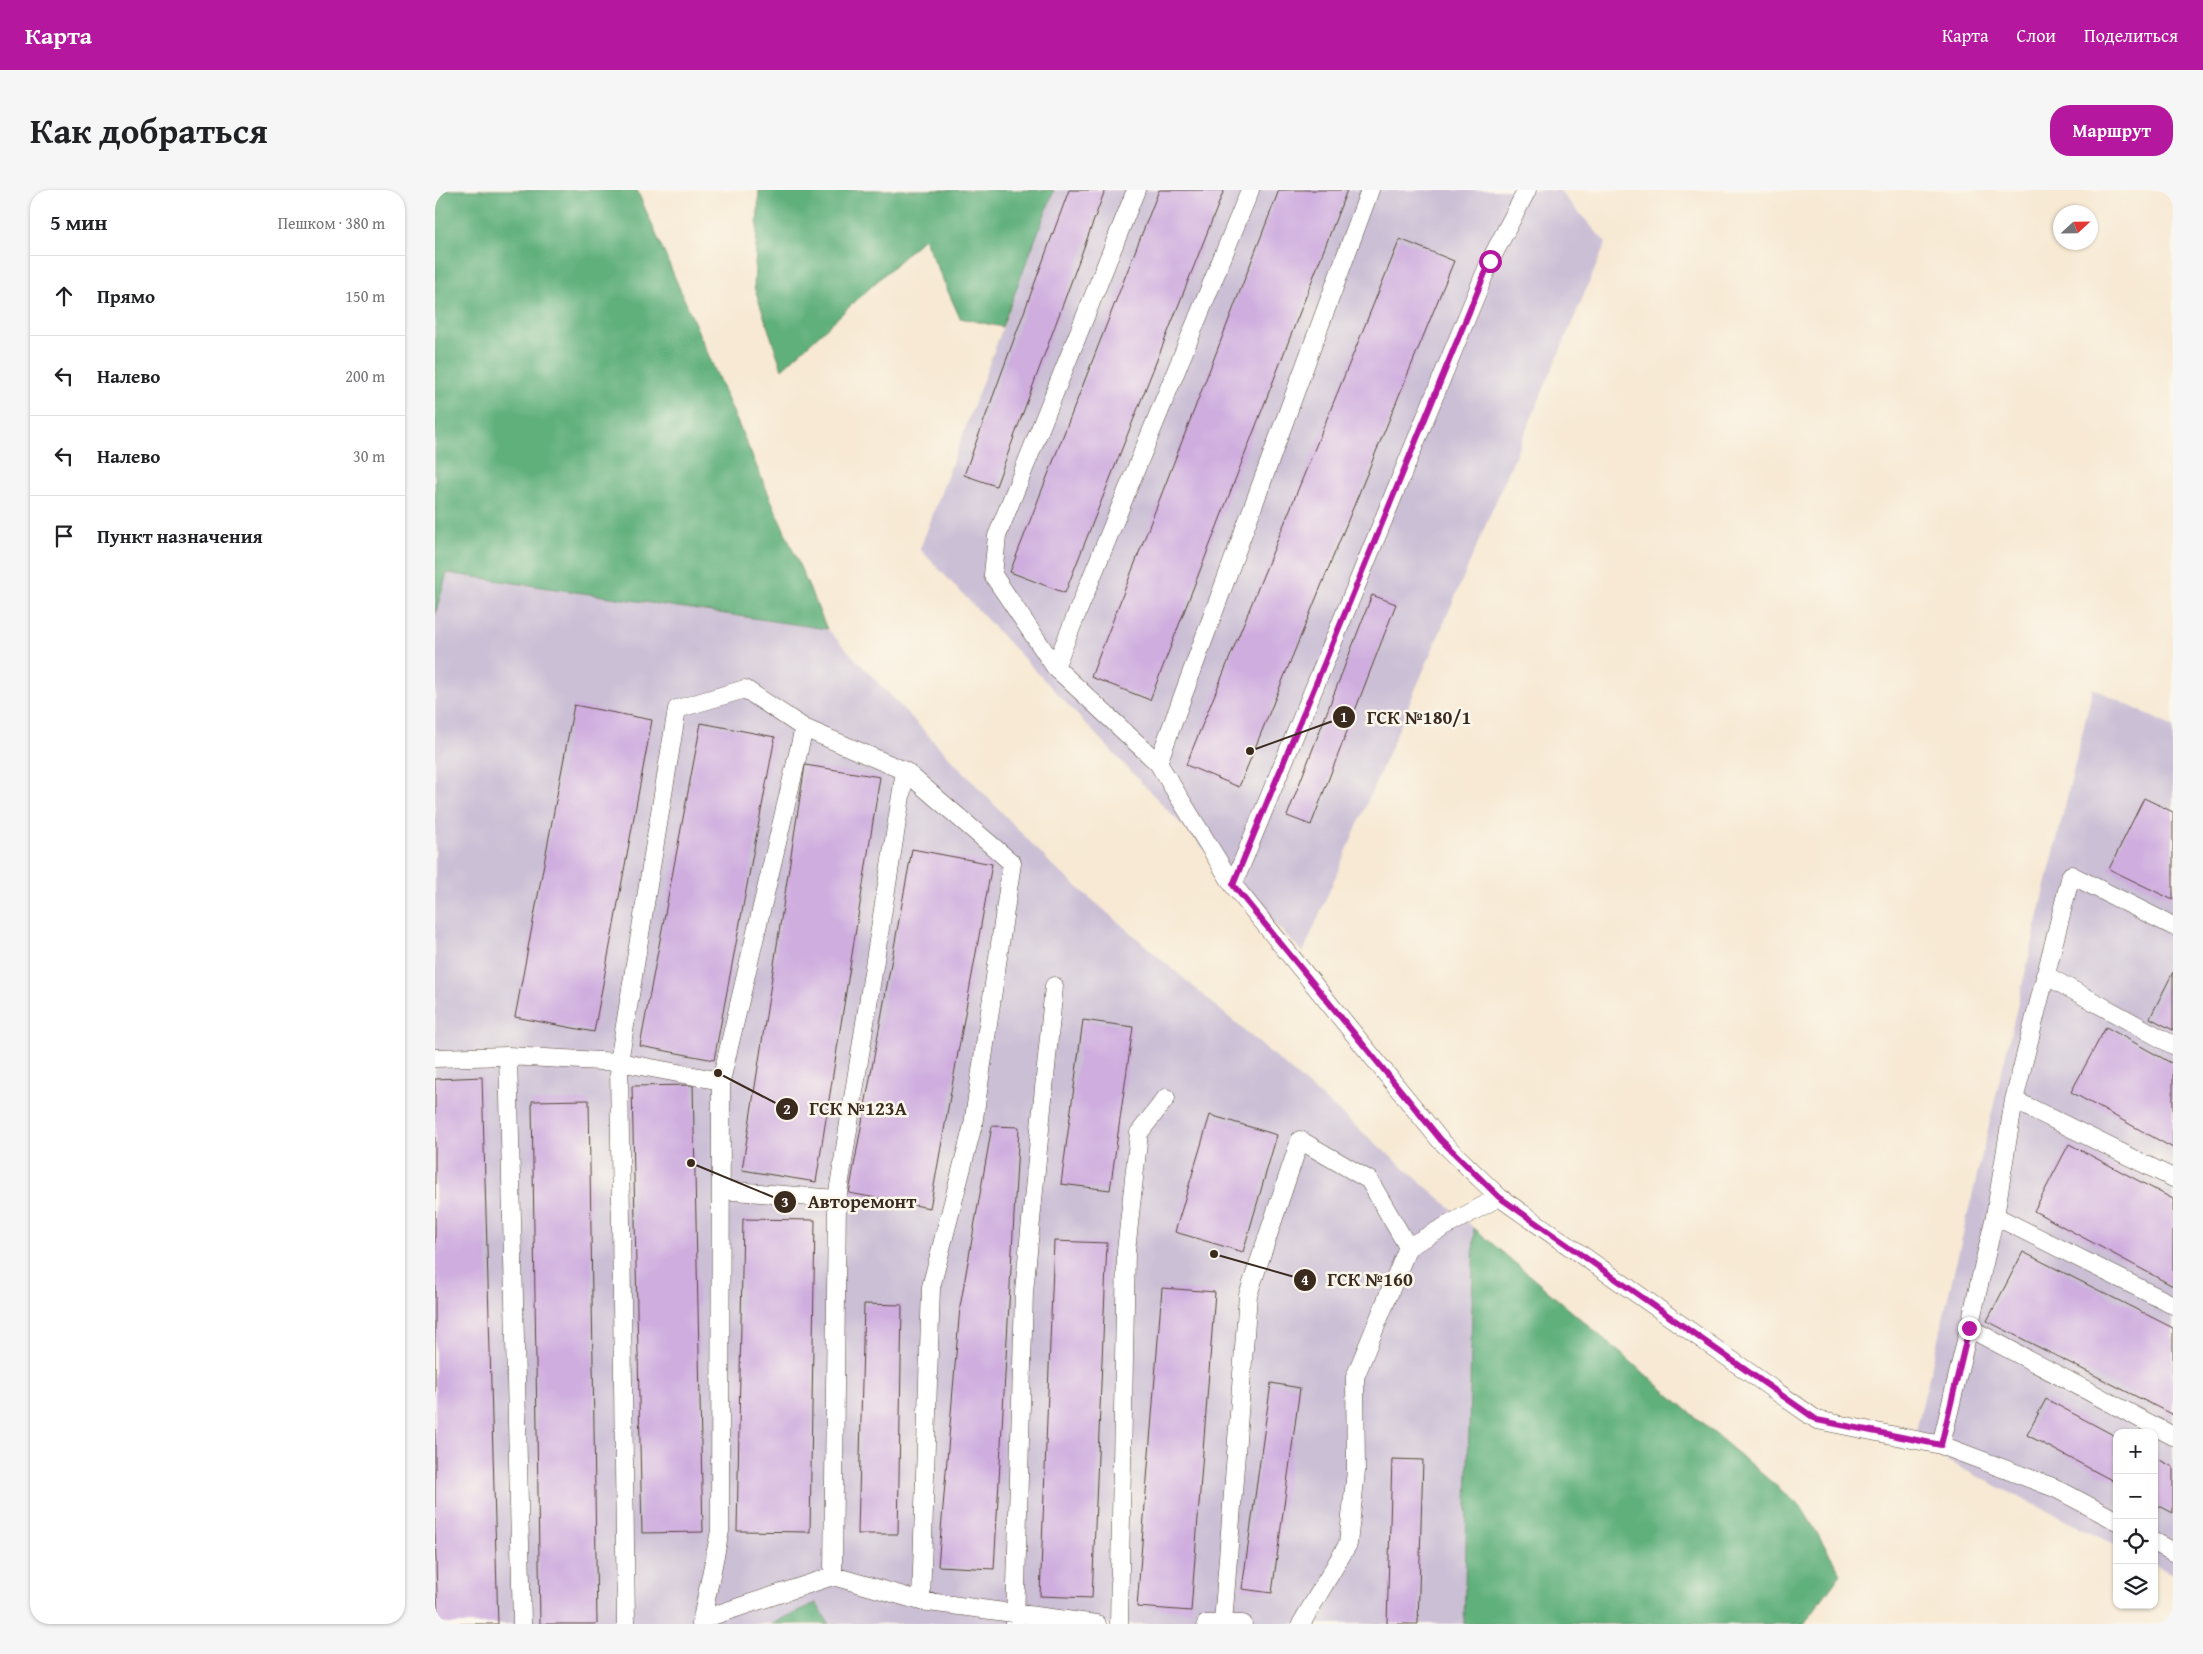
<!DOCTYPE html>
<html lang="ru">
<head>
<meta charset="utf-8">
<style>
  body { margin:0; font-family:"Gentium Book Plus",serif; background:#f6f6f6; color:#202124 }
  .controls { position:absolute; right:15px; bottom:15px; display:grid; overflow:hidden; border-radius:10px; box-shadow:0 1px 4px #0004 }
  .controls button { width:45px; height:45px; display:grid; place-items:center; padding:0; border:0; border-bottom:1px solid #e0e0e0; background:#fff; color:#202124; font:25px sans-serif }
  .compass { position:absolute; left:1618px; top:15px; width:45px; height:45px; border-radius:50%; background:#fff; box-shadow:0 1px 4px #0004; rotate:68deg }
  .stop { position:absolute; width:15px; height:15px; margin:-11px; border:4px solid #b5179e; border-radius:50%; background:#fff }
  .stop.end { background:#b5179e; border-color:#fff; box-shadow:0 1px 5px #0008 }
  .list { margin:0; padding:0; list-style:none }
  h2 { display:flex; justify-content:space-between; align-items:center; height:65px; margin:0; padding:0 20px; font-size:21px }
  h2 small { font-size:16px; font-weight:400; color:#757577 }
  .list li { display:grid; grid-template-columns:32px 1fr auto; gap:15px; align-items:center; box-sizing:border-box; height:80px; padding:0 20px; border-top:1px solid #e0e0e0 }
  .list b { display:block; font-size:19px; white-space:nowrap }
  .list em { font-size:16px; font-style:normal; color:#757577 }
  .icon { flex:none; width:28px; height:28px; fill:none; stroke:currentColor; stroke-width:2; stroke-linecap:round; stroke-linejoin:round }
  .map { position:relative; flex:none; width:1738px; height:1434px; overflow:hidden; border-radius:20px }
  header { display:flex; align-items:center; gap:30px; box-sizing:border-box; height:70px; padding:0 25px; background:#b5179e; color:#fff }
  header strong { font-size:24px }
  nav { display:flex; gap:28px; margin-inline-start:auto; font-size:18px }
  .intro { display:flex; align-items:center; justify-content:space-between; box-sizing:border-box; height:120px; padding:0 30px }
  h1 { margin:0; font-size:35px }
  .button { padding:12px 22px; border-radius:20px; background:#b5179e; color:#fff; font-size:18px; font-weight:700 }
  main { display:flex; gap:30px; padding:0 30px }
  aside { flex:1; background:#fff; border-radius:20px; box-shadow:0 1px 4px #0004 }
  .map>svg:first-child { display:block }
</style>
</head>
<body>
<header>
<strong>Карта</strong>
<nav><a>Карта</a><a>Слои</a><a>Поделиться</a></nav>
</header>
<div class="intro"><h1>Как добраться</h1><a class="button">Маршрут</a></div>
<main>
<aside>
<h2>5 мин<small>Пешком · 380 m</small></h2>
<ul class="list">
<li><svg class="icon" aria-label="ahead" viewBox="0 0 24 24"><path d="M12 20V5M6 11l6-6 6 6"/></svg><div><b>Прямо</b></div><em>150 m</em></li>
<li><svg class="icon" aria-label="left" viewBox="0 0 24 24"><path d="M17 20v-9H6M10 6l-5 5 5 5"/></svg><div><b>Налево</b></div><em>200 m</em></li>
<li><svg class="icon" aria-label="left" viewBox="0 0 24 24"><path d="M17 20v-9H6M10 6l-5 5 5 5"/></svg><div><b>Налево</b></div><em>30 m</em></li>
<li><svg class="icon" aria-label="arrive" viewBox="0 0 24 24"><path d="M6 21V4h12l-3 4 3 4H6"/></svg><div><b>Пункт назначения</b></div></li>
</ul>
</aside>
<div class="map">
<svg width="1738" height="1434" viewBox="0 0 1738 1434">
  <rect width="100%" height="100%" fill="#fbf7ec"/>
  <filter id="ink" filterUnits="userSpaceOnUse"><feTurbulence type="fractalNoise" baseFrequency=".02" numOctaves="2"/><feDisplacementMap in="SourceGraphic" scale="10" xChannelSelector="R" yChannelSelector="G"/><feConvolveMatrix kernelMatrix="1 2 1 2 8 2 1 2 1" color-interpolation-filters="sRGB"/></filter>
  <filter id="wash" filterUnits="userSpaceOnUse"><feTurbulence type="fractalNoise" baseFrequency=".0096" numOctaves="4" result="noise"/><feDisplacementMap in="SourceGraphic" scale="20" xChannelSelector="R" yChannelSelector="G"/><feGaussianBlur stdDeviation="1.12" result="paint"/><feColorMatrix in="noise" values="0 0 0 0 0 0 0 0 0 0 0 0 0 0 0 0 0 1.4 0 .05"/><feComposite in="paint" operator="in"/></filter>
  <g filter="url(#wash)">
    <rect width="100%" height="100%" fill="#f7e9d3"/>
    <path fill="#cbbfd5" d="M619,0H1124L1171,53L868,763L485,359Z
      M12,383L392,439L618,676L1039,1038L1029,1434H0V425Z
      M1658,498L1738,537V1384L1719,1375V1243H1682V1356L1478,1254Z"/>
    <path fill="#60b07c" stroke="#4e6d4d" d="M0,0H202L392,439L12,383L0,425Z
      M324,0H619L567,137L525,128L489,48L347,179L319,97Z
      M1039,1038L1367,1318L1406,1383L1369,1434H1029Z
      M381,1413L394,1434H336Z"/>
    <g id="blocks">
      <path fill="#cfaddf" d="M634,0H670L561,296L529,285Z
        M724,0H789L630,403L575,382Z
        M844,0H912L715,510L656,487Z
        M965,49L1019,71L804,597L751,575Z
        M937,405L961,414L876,635L852,626Z
        M139,515L217,530L159,842L80,827Z
        M266,533L340,547L279,870L205,856Z
        M370,575L445,587L381,992L307,980Z
        M1709,608L1738,622V710L1674,679Z
        M477,659L557,674L495,1018L414,1003Z
        M1738,782V840L1715,828Z
        M648,830L698,837L675,1000L626,994Z
        M1671,837L1738,874V958L1636,902Z
        M47,887L63,1434H3L0,1341V889Z
        M258,895L268,1342L207,1343L197,896Z
        M154,910L162,1434H105L97,911Z
        M775,925L842,945L808,1062L740,1042Z
        M557,936L584,937L559,1379L503,1376L525,1117Z
        M1634,954L1738,1009V1096L1599,1021Z
        M308,1029L380,1030L375,1342L302,1341Z
        M619,1051L672,1053L657,1408L605,1406Z
        M1588,1062L1738,1138V1225L1552,1131Z
        M727,1098L780,1102L756,1421L702,1417Z
        M429,1114L467,1115L463,1344H423Z
        M836,1193L865,1198L837,1403L807,1399Z
        M1611,1209L1682,1247V1293L1592,1245Z
        M1719,1267L1738,1277V1323L1719,1313Z
        M957,1269L988,1270L983,1434H952Z"/>
    </g>
  </g>
  <g filter="url(#ink)">
    <use href="#blocks" fill-opacity="0" stroke="#574739" stroke-width="1"/>
    <g fill="none" stroke-linecap="round" stroke-linejoin="round">
      <defs>
        <path id="lane" d="M701,0L562,346L558,385L620,477L723,573L798,695L1005,950L1064,1007L1382,1230L1506,1255L1620,1298L1682,1331
          M620,477L815,0
          M369,538L470,581L402,1009L398,1386
          M723,573L935,0
          M470,581L577,673L538,935L496,1097L486,1411
          M798,695L1055,71L1092,0
          M1738,736L1636,685L1579,910L1560,1026L1534,1138L1738,1246
          M1610,785L1738,855
          M0,868L73,866
          M1579,910L1738,988
          M286,1000L402,1009
          M1560,1026L1738,1115
          M1506,1255L1534,1138
          M1719,1352L1738,1362
          M268,1429L398,1386L486,1411L662,1434
          M87,1434L73,866L184,872L191,1434
          M266,1434L285,1341L286,891L369,538L310,499L242,519L184,872L286,891
          M580,1434L589,1102L619,796
          M684,1434L691,1061L704,943L731,908
          M771,1434H808
          M788,1434L813,1105L865,950L934,990L973,1057
          M866,1434L913,1354L921,1281L920,1187L973,1057L1064,1007"/>
      </defs>
      <use href="#lane" stroke="#574739" stroke-width="19"/>
      <use href="#lane" stroke="#fff" stroke-width="18"/>
    </g>
  </g>
  <g fill="none" stroke-linecap="round" stroke-linejoin="round" filter="url(#ink)">
    <path stroke="#b5179e" stroke-width="6" d="M1055,71L798,695L1006,950L1064,1007L1382,1230L1506,1255L1534,1138"/>
  </g>
  <path fill="none" stroke="#3b2a1e" stroke-width="2" d="M815 561L909 527M283 883L352 919M256 973L350 1012M779 1064L870 1090"/>
  <g fill="#3b2a1e" stroke="#fbf7ec" stroke-width="2">
    <circle cx="815" cy="561" r="5"/>
    <circle cx="283" cy="883" r="5"/>
    <circle cx="256" cy="973" r="5"/>
    <circle cx="779" cy="1064" r="5"/>
    <circle cx="909" cy="527" r="12"/>
    <circle cx="352" cy="919" r="12"/>
    <circle cx="350" cy="1012" r="12"/>
    <circle cx="870" cy="1090" r="12"/>
  </g>
  <g font-size="15" text-anchor="middle" font-weight="bold" fill="#fff">
    <text x="909" y="532">1</text>
    <text x="352" y="924">2</text>
    <text x="350" y="1017">3</text>
    <text x="870" y="1095">4</text>
  </g>
  <g font-size="19" text-anchor="middle" font-weight="bold" fill="#3b2a1e" stroke="#fbf7ec" stroke-width="5" stroke-linejoin="round" paint-order="stroke">
    <text x="984" y="534">ГСК №180/1</text>
    <text x="423" y="925">ГСК №123А</text>
    <text x="427" y="1018">Авторемонт</text>
    <text x="935" y="1096">ГСК №160</text>
  </g>
</svg>
<div class="controls">
<button>+</button>
<button>−</button>
<button><svg class="icon" aria-label="locate" viewBox="0 0 24 24"><circle cx="12" cy="12" r="6"/><path d="M12 2v4M12 18v4M2 12h4M18 12h4"/></svg></button>
<button><svg class="icon" aria-label="layers" viewBox="0 0 24 24"><path d="M12 4l9 5-9 5-9-5zM3 14l9 5 9-5"/></svg></button>
</div>
<svg class="compass" viewBox="-18 -18 36 36"><path d="M0-13l5 13h-10z" fill="#e53935"/><path d="M0 13l5-13h-10z" fill="#757577"/></svg>
<div class="stop" style="left:1055px;top:71px"></div>
<div class="stop end" style="left:1534px;top:1138px"></div>
</div>
</main>
</body>
</html>
